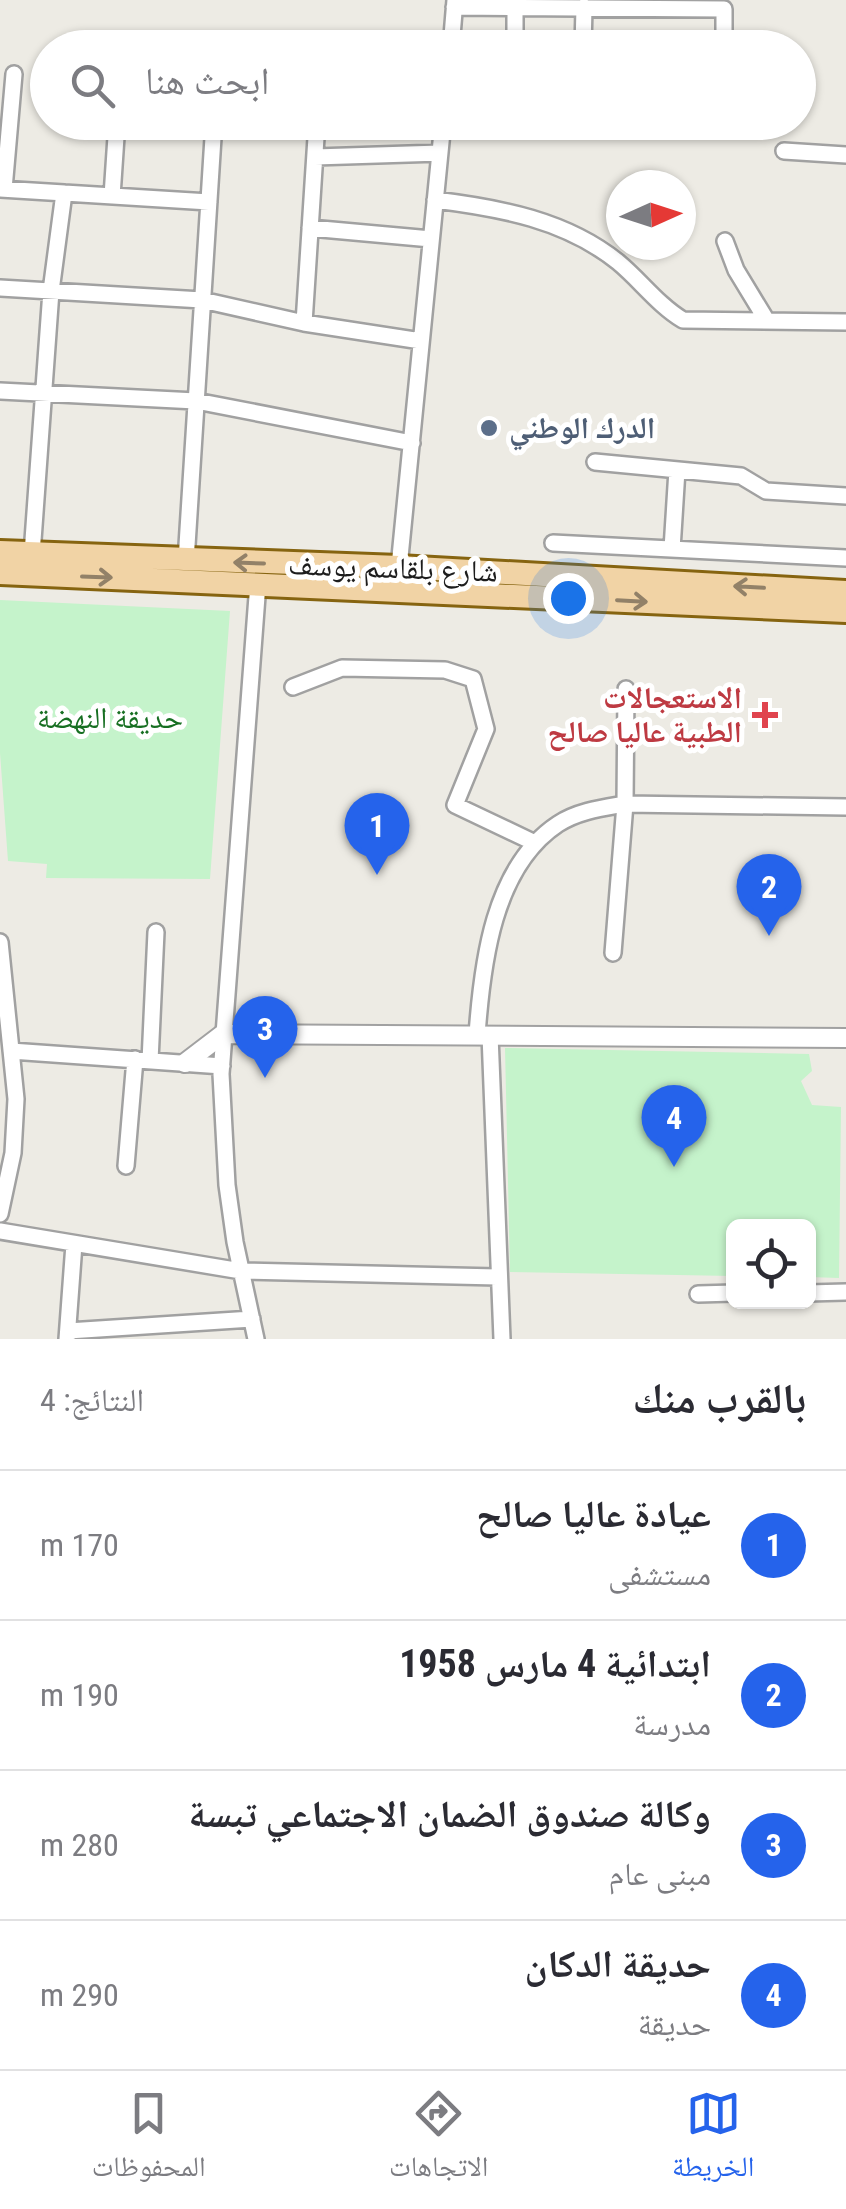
<!DOCTYPE html>
<html lang="ar">
<head>
<meta charset="utf-8">
<style>
  body { margin:0; font-family:"Roboto Condensed","Noto Naskh Arabic",sans-serif; background:#f7f7f7; color:#2b2b33; direction:rtl }
  .controls { position:absolute; right:30px; bottom:30px; display:grid; overflow:hidden; border-radius:15px; box-shadow:0 2px 8px #0004 }
  .controls button { width:90px; height:90px; display:grid; place-items:center; padding:0; border:0; border-bottom:2px solid #e1e1e2; background:#fff; color:#2b2b33; font:50px sans-serif }
  .compass { position:absolute; left:606px; top:170px; width:90px; height:90px; border-radius:50%; background:#fff; box-shadow:0 2px 8px #0004; rotate:87deg }
  .you { position:absolute; left:568px; top:598px; width:35px; height:35px; margin:-25px; border:8px solid #fff; border-radius:50%; background:#1a73e8; box-shadow:0 0 0 15px #1a73e833 }
  .badge { display:grid; place-items:center; width:65px; height:65px; border-radius:50%; background:#2563eb; color:#fff; font-size:32px; font-weight:700 }
  .pin { position:absolute; translate:-50% -82px; filter:drop-shadow(0 2px 5px #0008) }
  .pin::after { content:''; position:absolute; top:52px; width:35px; height:30px; background:inherit; clip-path:polygon(0 0,100% 0,50% 100%) }
  .list { margin:0; padding:0; list-style:none }
  h2 { display:flex; justify-content:space-between; align-items:center; height:130px; margin:0; padding:0 40px; font-size:42px }
  h2 small { font-size:32px; font-weight:400; color:#7c7c81 }
  .list li { display:grid; grid-template-columns:65px 1fr auto; gap:30px; align-items:center; box-sizing:border-box; height:150px; padding:0 40px; border-top:2px solid #e1e1e2 }
  .list b { display:block; font-size:38px; white-space:nowrap }
  .list p { margin:0; font-size:32px; white-space:nowrap; color:#7c7c81 }
  .list em { font-size:32px; font-style:normal; color:#7c7c81 }
  .icon { flex:none; width:55px; height:55px; fill:none; stroke:currentColor; stroke-width:2; stroke-linecap:round; stroke-linejoin:round }
  .map { position:relative; flex:none; width:846px; height:1339px; overflow:hidden; direction:ltr }
  .search { position:absolute; background:#fff; box-shadow:0 2px 8px #0004; left:30px; right:30px; top:30px; height:110px; display:flex; align-items:center; gap:25px; box-sizing:border-box; padding:0 35px; border-radius:55px; color:#7c7c81; font-size:38px }
  .sheet { height:730px; background:#fff }
  nav { display:flex; justify-content:space-around; align-items:center; box-sizing:border-box; height:140px; border-top:2px solid #e1e1e2; background:#fff; font-size:28px; color:#7c7c81 }
  nav a { display:grid; justify-items:center; gap:5px }
  nav .on { color:#2563eb }
  .map>svg:first-child { display:block }
</style>
</head>
<body>
<div class="map">
<svg width="846" height="1339" viewBox="0 0 846 1339">
  <rect width="100%" height="100%" fill="#edebe4"/>
  <path fill="#c5f3cb" d="M0,600L230,611L210,879L46,878L47,864L8,861L0,753Z
    M505,1048L809,1054L812,1071L801,1081L812,1105L841,1107L839,1278L809,1277L808,1226H734L733,1276L510,1272Z"/>
  <g fill="none" stroke-linecap="round" stroke-linejoin="round">
    <defs>
      <path id="minor" d="M454,7L724,9V42
        M451,48L455,0
        M515,48V7
        M583,48L584,7
        M784,151L846,155
        M315,157L440,153
        M0,189L209,202
        M4,189L14,74
        M112,196L117,122
        M435,200C500,208 566,220 618,262C640,280 658,305 683,320L846,322
        M310,228L431,239
        M725,241L736,270L767,321
        M0,288L202,300L304,323L421,341
        M304,323L317,122
        M0,391L196,401L412,443
        M595,462L741,476L766,491L846,496
        M553,543L846,558
        M672,549L677,470
        M32,554L51,291L64,193
        M186,561L214,122
        M399,567L443,122
        M293,687L342,668L445,670L473,679L486,729L455,805L535,843
        M0,942L16,1099L13,1153L0,1214
        M613,953L625,804L626,689
        M477,1035C482,964 493,867 558,824C578,811 602,808 625,804L846,807
        M490,1035L502,1339
        M11,1051L222,1066
        M150,1061L156,932
        M126,1166L135,1059
        M0,1231L241,1271L497,1277
        M808,1293L846,1292
        M698,1294L734,1293
        M68,1331L252,1319
        M67,1339L74,1244
        M256,1339L235,1242L227,1185L221,1074L258,583"/>
      <path id="tertiary" d="M185,1063L223,1034L846,1038"/>
      <path id="primary" d="M0,552L399,567L846,592
        M0,573L846,611"/>
    </defs>
    <use href="#minor" stroke="#a1a1a1" stroke-width="20"/>
    <use href="#tertiary" stroke="#a1a1a1" stroke-width="22"/>
    <use href="#primary" stroke="#866410" stroke-width="28"/>
    <use href="#minor" stroke="#fff" stroke-width="15"/>
    <use href="#tertiary" stroke="#fff" stroke-width="18"/>
    <use href="#primary" stroke="#f1d3a5" stroke-width="22"/>
  </g>
  <defs><path id="oneway-shaft" d="M-6 0H5M1.5-3L5.5 0L1.5 3" fill="none" stroke-width="1.6" stroke-linecap="round" stroke-linejoin="round" transform="scale(2.5)"/></defs>
  <g stroke="#928168">
    <use href="#oneway-shaft" transform="translate(249 563) rotate(-178)"/>
    <use href="#oneway-shaft" transform="translate(97 577) rotate(2)"/>
    <use href="#oneway-shaft" transform="translate(749 587) rotate(-177)"/>
    <use href="#oneway-shaft" transform="translate(632 601) rotate(3)"/>
  </g>
  <circle fill="#5c6f8a" stroke="#fff" stroke-width="4" cx="489" cy="428" r="10"/>
  <path fill="#e0444e" stroke="#fff" stroke-width="4" d="M760 700h10v10h10v10h-10v10h-10v-10h-10v-10h10z"/>
  <g text-anchor="middle" stroke-width="10" stroke-linejoin="round" paint-order="stroke">
    <g font-size="30" font-weight="bold" fill="#4e5e75" stroke="#fff" text-anchor="start">
      <text x="509" y="438">الدرك الوطني</text>
    </g>
    <g font-size="30" fill="#1d1d1d" stroke="#fff">
      <text transform="translate(393 568) rotate(2)" y="10">شارع بلقاسم يوسف</text>
    </g>
    <g font-size="30" font-weight="bold" fill="#be3a42" stroke="#fff" text-anchor="end">
      <text x="742" y="708">الاستعجالات<tspan x="742" dy="34">الطبية عاليا صالح</tspan></text>
    </g>
    <g font-size="30" fill="#176f22" stroke="#fff">
      <text x="110" y="728">حديقة النهضة</text>
    </g>
  </g>
</svg>
<div class="controls">
<button><svg class="icon" aria-label="locate" viewBox="0 0 24 24"><circle cx="12" cy="12" r="6"/><path d="M12 2v4M12 18v4M2 12h4M18 12h4"/></svg></button>
</div>
<svg class="compass" viewBox="-18 -18 36 36"><path d="M0-13l5 13h-10z" fill="#e53935"/><path d="M0 13l5-13h-10z" fill="#7c7c81"/></svg>
<div class="you"></div>
<div class="pin badge" style="left:377px;top:875px">1</div>
<div class="pin badge" style="left:769px;top:936px">2</div>
<div class="pin badge" style="left:265px;top:1078px">3</div>
<div class="pin badge" style="left:674px;top:1167px">4</div>
<div class="search"><svg class="icon" aria-label="search" viewBox="0 0 24 24"><circle cx="10" cy="10" r="6"/><path d="M15 15l6 6"/></svg>ابحث هنا</div>
</div>
<section class="sheet">
<h2>بالقرب منك<small>النتائج: 4</small></h2>
<ul class="list">
<li><span class="badge">1</span><div><b>عيادة عاليا صالح</b><p>مستشفى</p></div><em>170 m</em></li>
<li><span class="badge">2</span><div><b>ابتدائية 4 مارس 1958</b><p>مدرسة</p></div><em>190 m</em></li>
<li><span class="badge">3</span><div><b>وكالة صندوق الضمان الاجتماعي تبسة</b><p>مبنى عام</p></div><em>280 m</em></li>
<li><span class="badge">4</span><div><b>حديقة الدكان</b><p>حديقة</p></div><em>290 m</em></li>
</ul>
</section>
<nav>
<a class="on"><svg class="icon" aria-label="map" viewBox="0 0 24 24"><path d="M3 6l6-2 6 2 6-2v14l-6 2-6-2-6 2zM9 4v14M15 6v14"/></svg>الخريطة</a>
<a><svg class="icon" aria-label="directions" viewBox="0 0 24 24"><path d="M12 3l9 9-9 9-9-9zM9 14v-3h6M13 9l2 2-2 2"/></svg>الاتجاهات</a>
<a><svg class="icon" aria-label="saved" viewBox="0 0 24 24"><path d="M7 4h10v16l-5-4-5 4z"/></svg>المحفوظات</a>
</nav>
</body>
</html>
